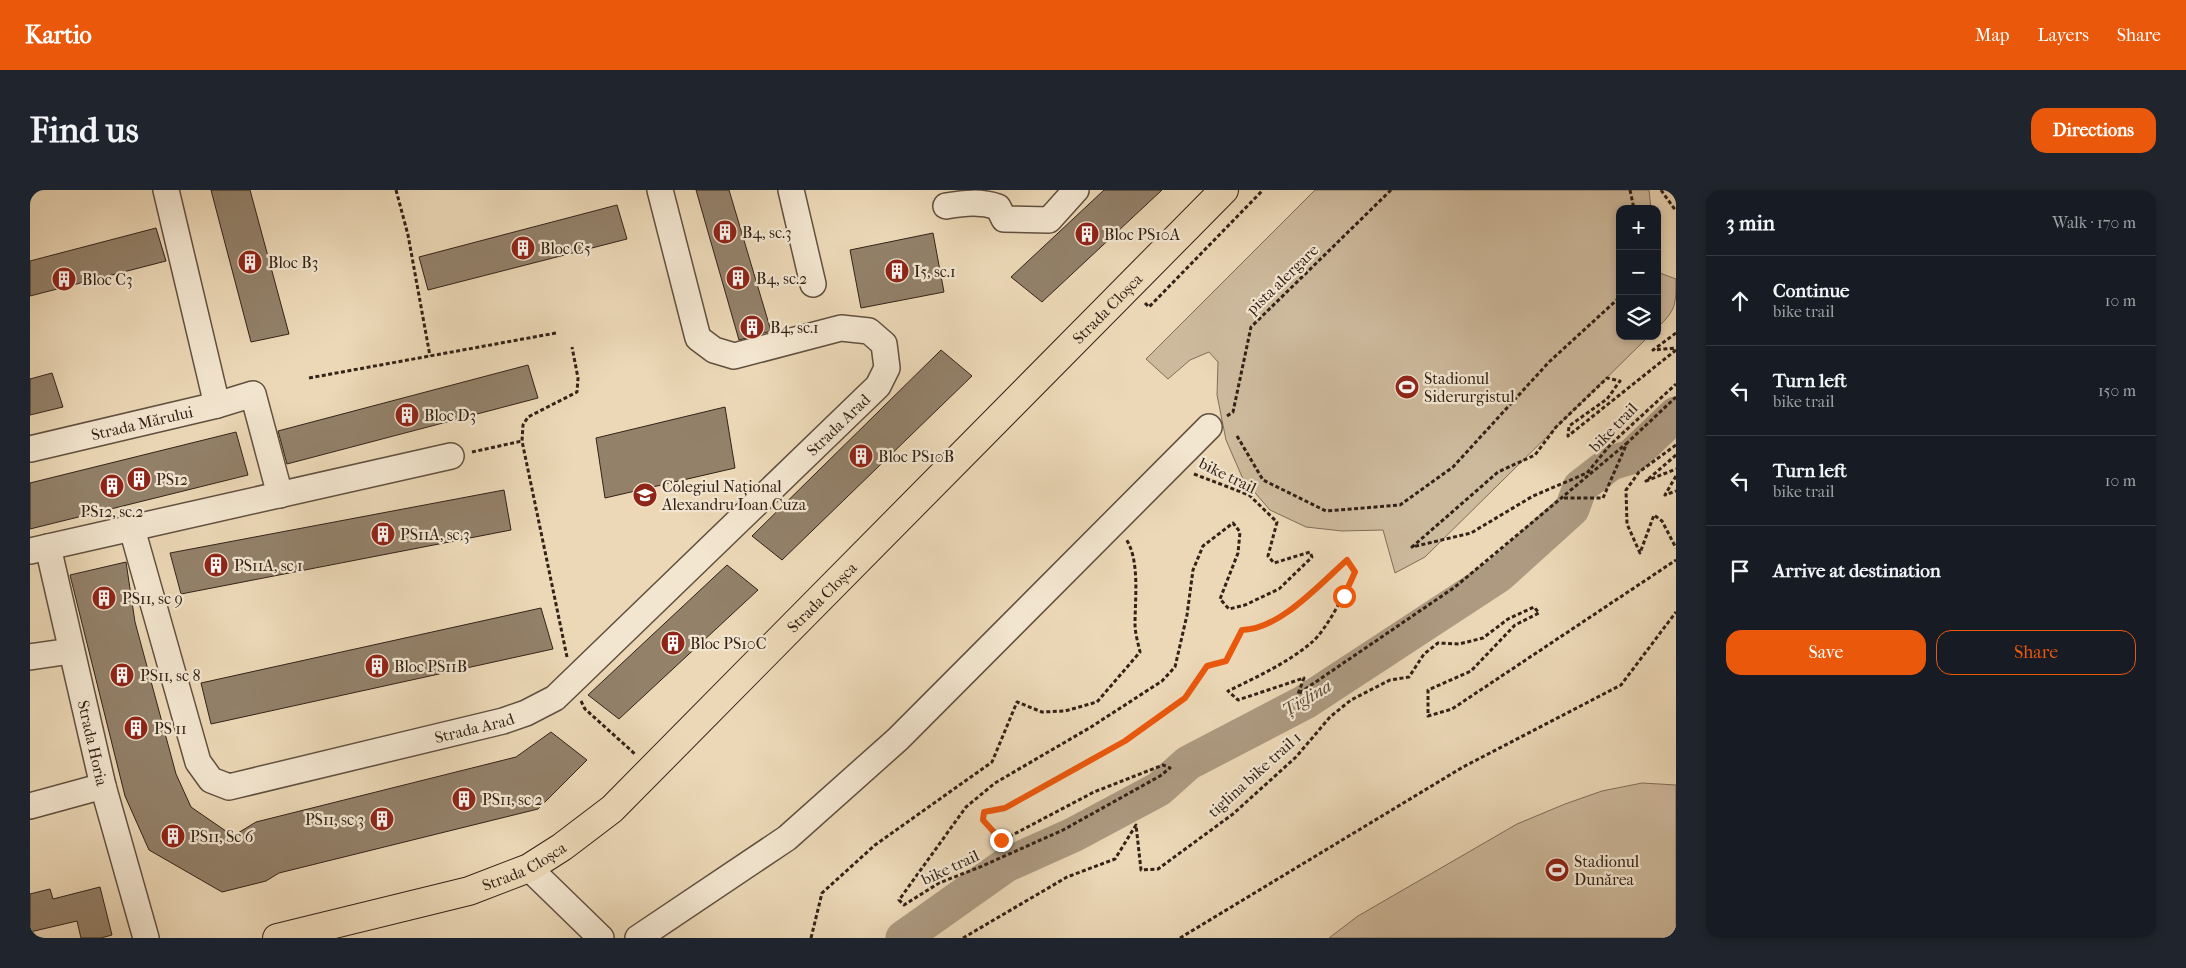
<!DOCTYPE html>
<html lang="en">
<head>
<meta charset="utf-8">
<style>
  body { margin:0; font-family:"IM FELL French Canon",serif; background:#20242c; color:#f1f3f6 }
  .controls { position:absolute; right:15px; top:15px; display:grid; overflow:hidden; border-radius:10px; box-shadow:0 2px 8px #0003 }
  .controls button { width:45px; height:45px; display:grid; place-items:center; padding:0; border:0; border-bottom:1px solid #363941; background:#171b24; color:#f1f3f6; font:25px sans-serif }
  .stop { position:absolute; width:15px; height:15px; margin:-11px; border:4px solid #ea580c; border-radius:50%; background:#fff }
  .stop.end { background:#ea580c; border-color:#fff; box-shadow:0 1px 5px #0008 }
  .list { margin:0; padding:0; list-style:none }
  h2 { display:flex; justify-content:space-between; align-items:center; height:65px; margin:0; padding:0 20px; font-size:21px }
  h2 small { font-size:16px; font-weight:400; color:#9ea1a6 }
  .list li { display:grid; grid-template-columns:32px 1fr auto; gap:15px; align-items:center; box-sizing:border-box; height:90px; padding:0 20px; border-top:1px solid #363941 }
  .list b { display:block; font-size:19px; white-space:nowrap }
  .list p { margin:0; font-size:16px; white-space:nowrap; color:#9ea1a6 }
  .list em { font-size:16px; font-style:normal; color:#9ea1a6 }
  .actions { display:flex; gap:10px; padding:15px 20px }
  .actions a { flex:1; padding:11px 0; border:1px solid #ea580c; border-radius:15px; text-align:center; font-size:18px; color:#ea580c }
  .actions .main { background:#ea580c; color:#fff }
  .icon { flex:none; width:28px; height:28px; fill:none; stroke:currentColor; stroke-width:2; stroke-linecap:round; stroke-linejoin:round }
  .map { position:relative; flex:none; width:1646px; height:748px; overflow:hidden; border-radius:15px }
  header { display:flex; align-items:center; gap:30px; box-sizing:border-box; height:70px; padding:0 25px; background:#ea580c; color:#fff }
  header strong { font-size:24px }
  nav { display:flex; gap:28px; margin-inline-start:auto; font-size:18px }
  .intro { display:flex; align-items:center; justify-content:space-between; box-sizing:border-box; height:120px; padding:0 30px }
  h1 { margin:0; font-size:35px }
  .button { padding:12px 22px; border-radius:15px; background:#ea580c; color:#fff; font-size:18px; font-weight:700 }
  main { display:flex; gap:30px; padding:0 30px }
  aside { flex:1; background:#171b24; border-radius:15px; box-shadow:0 2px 8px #0003 }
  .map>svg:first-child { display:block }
</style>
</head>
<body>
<header>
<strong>Kartio</strong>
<nav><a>Map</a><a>Layers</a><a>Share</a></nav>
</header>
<div class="intro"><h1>Find us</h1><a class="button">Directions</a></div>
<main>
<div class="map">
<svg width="1646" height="748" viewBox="0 0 1646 748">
  <rect width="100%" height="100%" fill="#ecd8b7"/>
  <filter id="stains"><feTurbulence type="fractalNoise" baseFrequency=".004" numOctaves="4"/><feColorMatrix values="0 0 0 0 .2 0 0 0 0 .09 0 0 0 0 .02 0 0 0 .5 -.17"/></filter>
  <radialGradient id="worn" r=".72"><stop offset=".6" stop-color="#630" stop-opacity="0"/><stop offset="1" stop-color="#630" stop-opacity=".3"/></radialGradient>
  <path fill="#cdb99c" stroke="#806e5a" d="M1285,0H1619L1621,19H1590V146H1619L1395,367L1365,383L1353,340L1312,341L1276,337L1240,320L1213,289L1196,250L1187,205L1188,172L1179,162L1160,170L1138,189L1116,169Z
    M1627,82L1646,89C1646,115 1646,120 1627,138Z
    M1612,593L1646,595V748H1299L1328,726L1487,634L1535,614L1572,601Z"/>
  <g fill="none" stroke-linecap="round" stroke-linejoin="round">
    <path stroke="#ad9a81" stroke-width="35" d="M873,748L976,675L1043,645L1129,599L1158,573L1275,512L1469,385L1542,319L1550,297L1581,273L1601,267L1646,224"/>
  </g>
  <path fill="#93816a" stroke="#332217" d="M181,0H220L259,144L221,152Z
    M666,0H699L741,141L709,150Z
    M1074,0H1132L1012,112L981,87Z
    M587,15L597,49L398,100L389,67Z
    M126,38L136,71L0,106V71Z
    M903,43L914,102L831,118L820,60Z
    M911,160L942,186L752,370L722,346Z
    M498,175L508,208L257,274L248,241Z
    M22,183L33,217L0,225V189Z
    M695,217L705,278L575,308L566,248Z
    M206,242L218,285L0,339V293Z
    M474,300L481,340L151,404L140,363Z
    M96,372L105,432L146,584L161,617L203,646L226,632L486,567L521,542L557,570L508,619L249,683L236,691L192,702L119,660L95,606L40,385Z
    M697,375L728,400L589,529L558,505Z
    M511,418L523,459L181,534L171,493Z
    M70,697L82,745L71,748H51L47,731L0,742V704L20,699L23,709Z"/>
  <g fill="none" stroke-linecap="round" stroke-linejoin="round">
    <defs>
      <g id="minor">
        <path d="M136,0L187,215"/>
        <path d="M761,0L783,94"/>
        <path d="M916,16C935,13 950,11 968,17L974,29L1019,30L1046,0"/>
        <path id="s1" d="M0,259L187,215L223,204L250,305"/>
        <path id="s2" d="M102,339L168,572L181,590L199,597L473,531L496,523L525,508L848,196L857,178L854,154L839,141L811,138L704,166L684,160L668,148L630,0"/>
        <path id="s3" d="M18,357L73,596L116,748"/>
        <path d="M0,361L421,266"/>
        <path d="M0,467L41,461"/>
        <path d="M0,616L73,596"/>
        <path d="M499,678L571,748"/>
        <path d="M608,748L757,648L868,549L1179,237"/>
      </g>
      <g id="major">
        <path id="s4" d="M247,748L439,701L499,678L532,657L582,619L1194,0"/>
      </g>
    </defs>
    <use href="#minor" stroke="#61503f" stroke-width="28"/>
    <use href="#major" stroke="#332217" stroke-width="30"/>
    <path stroke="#332217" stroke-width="3" stroke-dasharray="4 2.5" stroke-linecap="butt" d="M366,0L378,45L400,166
      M1600,0L1604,19
      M1631,0L1646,21
      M1115,113L1119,117L1233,0
      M1646,143L1623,160L1646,158
      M1646,160L1538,246L1539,236L1577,209L1590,191L1577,188L1526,237L1505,265L1468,282L1382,357L1441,343L1503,306L1557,283L1581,254L1646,194
      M279,188L526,143
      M1197,226L1203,222L1221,137L1361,0
      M1207,246L1233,290L1296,321L1370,315L1423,277L1519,172L1590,107
      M1646,255L1609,282L1596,300L1597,334L1610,363L1624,325L1632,331L1646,358
      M442,262L492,251
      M1646,265L1616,291L1646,279
      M1164,284L1219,305L1247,332L1238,366L1244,373L1280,362L1282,367L1249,399L1215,415L1199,419L1190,409L1208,363L1210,342L1203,333L1173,356L1163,380L1157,425L1145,477L1132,491L1061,537L965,593L936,617L869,710L874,715L909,693L950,677L1033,640L1130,586L1140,578L1133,575L1064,602L971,651L953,630L954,622L975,617L1095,551L1155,508L1177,477L1196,471L1212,440C1249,440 1291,394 1317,370L1325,382C1317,400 1296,441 1281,453C1257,473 1227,487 1198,501L1208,510L1274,488L1268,504L1425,397L1597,253
      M1646,286L1635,305L1646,301
      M1534,308H1573L1597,253L1646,207
      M537,467L492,251L493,235L498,227L547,202L548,188L542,157
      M551,511L555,519L605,564
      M781,748L792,703L845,655L962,572L987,512L1012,522L1035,521L1067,512L1110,462C1108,453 1105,443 1105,434C1105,409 1110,370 1096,349
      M933,748L1037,687L1085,669L1106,635L1111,680L1128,679L1203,624L1266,567L1300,527L1321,510L1360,490L1379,487L1394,464L1408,453L1429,454L1453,448L1478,429L1504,417L1509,423L1485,435L1441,481L1398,500V526L1422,519L1646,370
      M1150,748L1433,577L1591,495L1646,422"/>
    <use href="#minor" stroke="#f3e6d0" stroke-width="25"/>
    <use href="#major" stroke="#ecd8b7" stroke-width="28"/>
  </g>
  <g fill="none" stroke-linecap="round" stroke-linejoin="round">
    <path stroke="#ea580c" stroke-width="6" d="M971,650L953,630L954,622L975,618L1095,551L1155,508L1177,476L1196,471L1212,440C1249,440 1290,394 1317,370L1325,382L1314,406"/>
  </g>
  <defs>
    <symbol id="building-disc" viewBox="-11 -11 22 22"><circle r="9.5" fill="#8f2418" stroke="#f3e6d0"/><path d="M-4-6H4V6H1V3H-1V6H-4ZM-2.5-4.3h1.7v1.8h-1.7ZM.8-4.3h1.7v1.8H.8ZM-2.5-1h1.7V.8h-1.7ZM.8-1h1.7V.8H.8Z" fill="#fff"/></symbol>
    <symbol id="stadium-disc" viewBox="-11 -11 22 22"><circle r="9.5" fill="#8f2418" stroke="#f3e6d0"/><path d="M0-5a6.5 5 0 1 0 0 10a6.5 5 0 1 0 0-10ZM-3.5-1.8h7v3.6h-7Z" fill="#fff"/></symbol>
    <symbol id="school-disc" viewBox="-11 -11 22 22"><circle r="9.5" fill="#8f2418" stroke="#f3e6d0"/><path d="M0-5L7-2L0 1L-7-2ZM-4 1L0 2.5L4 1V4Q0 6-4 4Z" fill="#fff"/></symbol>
  </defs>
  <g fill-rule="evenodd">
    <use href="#building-disc" x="681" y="28" width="28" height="28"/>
    <use href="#building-disc" x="1043" y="30" width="28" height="28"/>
    <use href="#building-disc" x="479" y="44" width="28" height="28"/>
    <use href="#building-disc" x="206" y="58" width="28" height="28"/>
    <use href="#building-disc" x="853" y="67" width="28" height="28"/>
    <use href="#building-disc" x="694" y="74" width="28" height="28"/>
    <use href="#building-disc" x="20" y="75" width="28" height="28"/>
    <use href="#building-disc" x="708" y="123" width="28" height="28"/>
    <use href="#stadium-disc" x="1363" y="183" width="28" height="28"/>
    <use href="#building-disc" x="363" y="211" width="28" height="28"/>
    <use href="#building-disc" x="817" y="252" width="28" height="28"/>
    <use href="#building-disc" x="95" y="275" width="28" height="28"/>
    <use href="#building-disc" x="68" y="282" width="28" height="28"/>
    <use href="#school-disc" x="601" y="291" width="28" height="28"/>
    <use href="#building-disc" x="339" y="330" width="28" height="28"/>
    <use href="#building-disc" x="172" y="361" width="28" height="28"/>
    <use href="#building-disc" x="60" y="394" width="28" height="28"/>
    <use href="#building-disc" x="629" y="439" width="28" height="28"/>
    <use href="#building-disc" x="333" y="462" width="28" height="28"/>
    <use href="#building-disc" x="78" y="471" width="28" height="28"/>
    <use href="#building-disc" x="92" y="524" width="28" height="28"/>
    <use href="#building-disc" x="420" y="595" width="28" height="28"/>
    <use href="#building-disc" x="338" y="615" width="28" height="28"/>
    <use href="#building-disc" x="129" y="632" width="28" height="28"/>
    <use href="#stadium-disc" x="1513" y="666" width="28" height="28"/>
  </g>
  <g text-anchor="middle" stroke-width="4.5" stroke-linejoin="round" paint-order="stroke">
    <g font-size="16" fill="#332217" stroke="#f3e6d0" text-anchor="start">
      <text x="712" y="48">B4, sc.3</text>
      <text x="1074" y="50">Bloc PS10A</text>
      <text x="510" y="64">Bloc C5</text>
      <text x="238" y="78">Bloc B3</text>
      <text x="884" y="87">I5, sc.1</text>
      <text x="726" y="94">B4, sc.2</text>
      <text x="52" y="95">Bloc C3</text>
      <text x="740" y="143">B4, sc.1</text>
      <text x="1394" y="194">Stadionul<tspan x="1394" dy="18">Siderurgistul</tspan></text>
      <text x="394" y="231">Bloc D3</text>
      <text x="848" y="272">Bloc PS10B</text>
      <text x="126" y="295">PS12</text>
      <text x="632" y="302">Colegiul Național<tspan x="632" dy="18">Alexandru Ioan Cuza</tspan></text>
      <text x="82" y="327" text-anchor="middle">PS12, sc.2</text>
      <text x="370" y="350">PS11A, sc 3</text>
      <text x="204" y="381">PS11A, sc 1</text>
      <text x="92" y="414">PS11, sc 9</text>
      <text x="660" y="459">Bloc PS10C</text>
      <text x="364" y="482">Bloc PS11B</text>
      <text x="110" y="491">PS11, sc 8</text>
      <text x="124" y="544">PS 11</text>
      <text x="452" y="615">PS11, sc 2</text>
      <text x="334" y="635" text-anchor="end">PS11, sc 3</text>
      <text x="160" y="652">PS11, Sc 6</text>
      <text x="1544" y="677">Stadionul<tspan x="1544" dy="18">Dunărea</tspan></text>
    </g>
    <g font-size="16" fill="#332217" stroke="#f3e6d0">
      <text transform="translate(1252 89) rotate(-44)" y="6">pista alergare</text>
      <text dy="6" stroke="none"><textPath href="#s4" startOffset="1068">Strada Cloșca</textPath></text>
      <text dy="6" stroke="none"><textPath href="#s1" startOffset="115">Strada Mărului</textPath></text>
      <text dy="6" stroke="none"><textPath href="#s2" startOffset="1016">Strada Arad</textPath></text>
      <text transform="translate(1583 237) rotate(-46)" y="6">bike trail</text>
      <text transform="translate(1198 285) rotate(26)" y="6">bike trail</text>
      <text dy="6" stroke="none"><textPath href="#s4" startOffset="662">Strada Cloșca</textPath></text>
      <text dy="6" stroke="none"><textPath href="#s2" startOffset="536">Strada Arad</textPath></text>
      <text dy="6" stroke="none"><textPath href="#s3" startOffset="201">Strada Horia</textPath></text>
      <text transform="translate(1224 584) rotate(-42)" y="6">tiglina bike trail 1</text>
      <text dy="6" stroke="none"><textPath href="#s4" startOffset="258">Strada Cloșca</textPath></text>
      <text transform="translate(920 677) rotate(-25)" y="6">bike trail</text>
    </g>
    <g font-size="18" font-style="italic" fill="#5e4c3c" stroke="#f3e6d0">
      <text transform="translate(1277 508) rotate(-31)" y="6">Țiglina</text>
    </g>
  </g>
  <rect width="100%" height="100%" filter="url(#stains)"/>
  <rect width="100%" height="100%" fill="url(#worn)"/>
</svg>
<div class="controls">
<button>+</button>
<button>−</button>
<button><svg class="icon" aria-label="layers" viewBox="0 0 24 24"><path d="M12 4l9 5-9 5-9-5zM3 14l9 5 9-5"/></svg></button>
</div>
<div class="stop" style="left:1314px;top:406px"></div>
<div class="stop end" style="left:971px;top:650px"></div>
</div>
<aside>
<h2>3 min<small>Walk · 170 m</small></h2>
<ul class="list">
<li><svg class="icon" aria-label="ahead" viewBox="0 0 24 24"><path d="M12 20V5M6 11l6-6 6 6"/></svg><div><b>Continue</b><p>bike trail</p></div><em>10 m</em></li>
<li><svg class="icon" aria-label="left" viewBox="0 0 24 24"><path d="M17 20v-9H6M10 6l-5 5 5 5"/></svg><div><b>Turn left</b><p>bike trail</p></div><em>150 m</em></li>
<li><svg class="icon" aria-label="left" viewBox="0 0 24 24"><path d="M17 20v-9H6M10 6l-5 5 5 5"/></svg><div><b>Turn left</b><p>bike trail</p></div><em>10 m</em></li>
<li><svg class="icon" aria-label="arrive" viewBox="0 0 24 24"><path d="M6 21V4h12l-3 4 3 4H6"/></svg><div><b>Arrive at destination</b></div></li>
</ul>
<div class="actions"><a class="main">Save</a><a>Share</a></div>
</aside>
</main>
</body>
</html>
